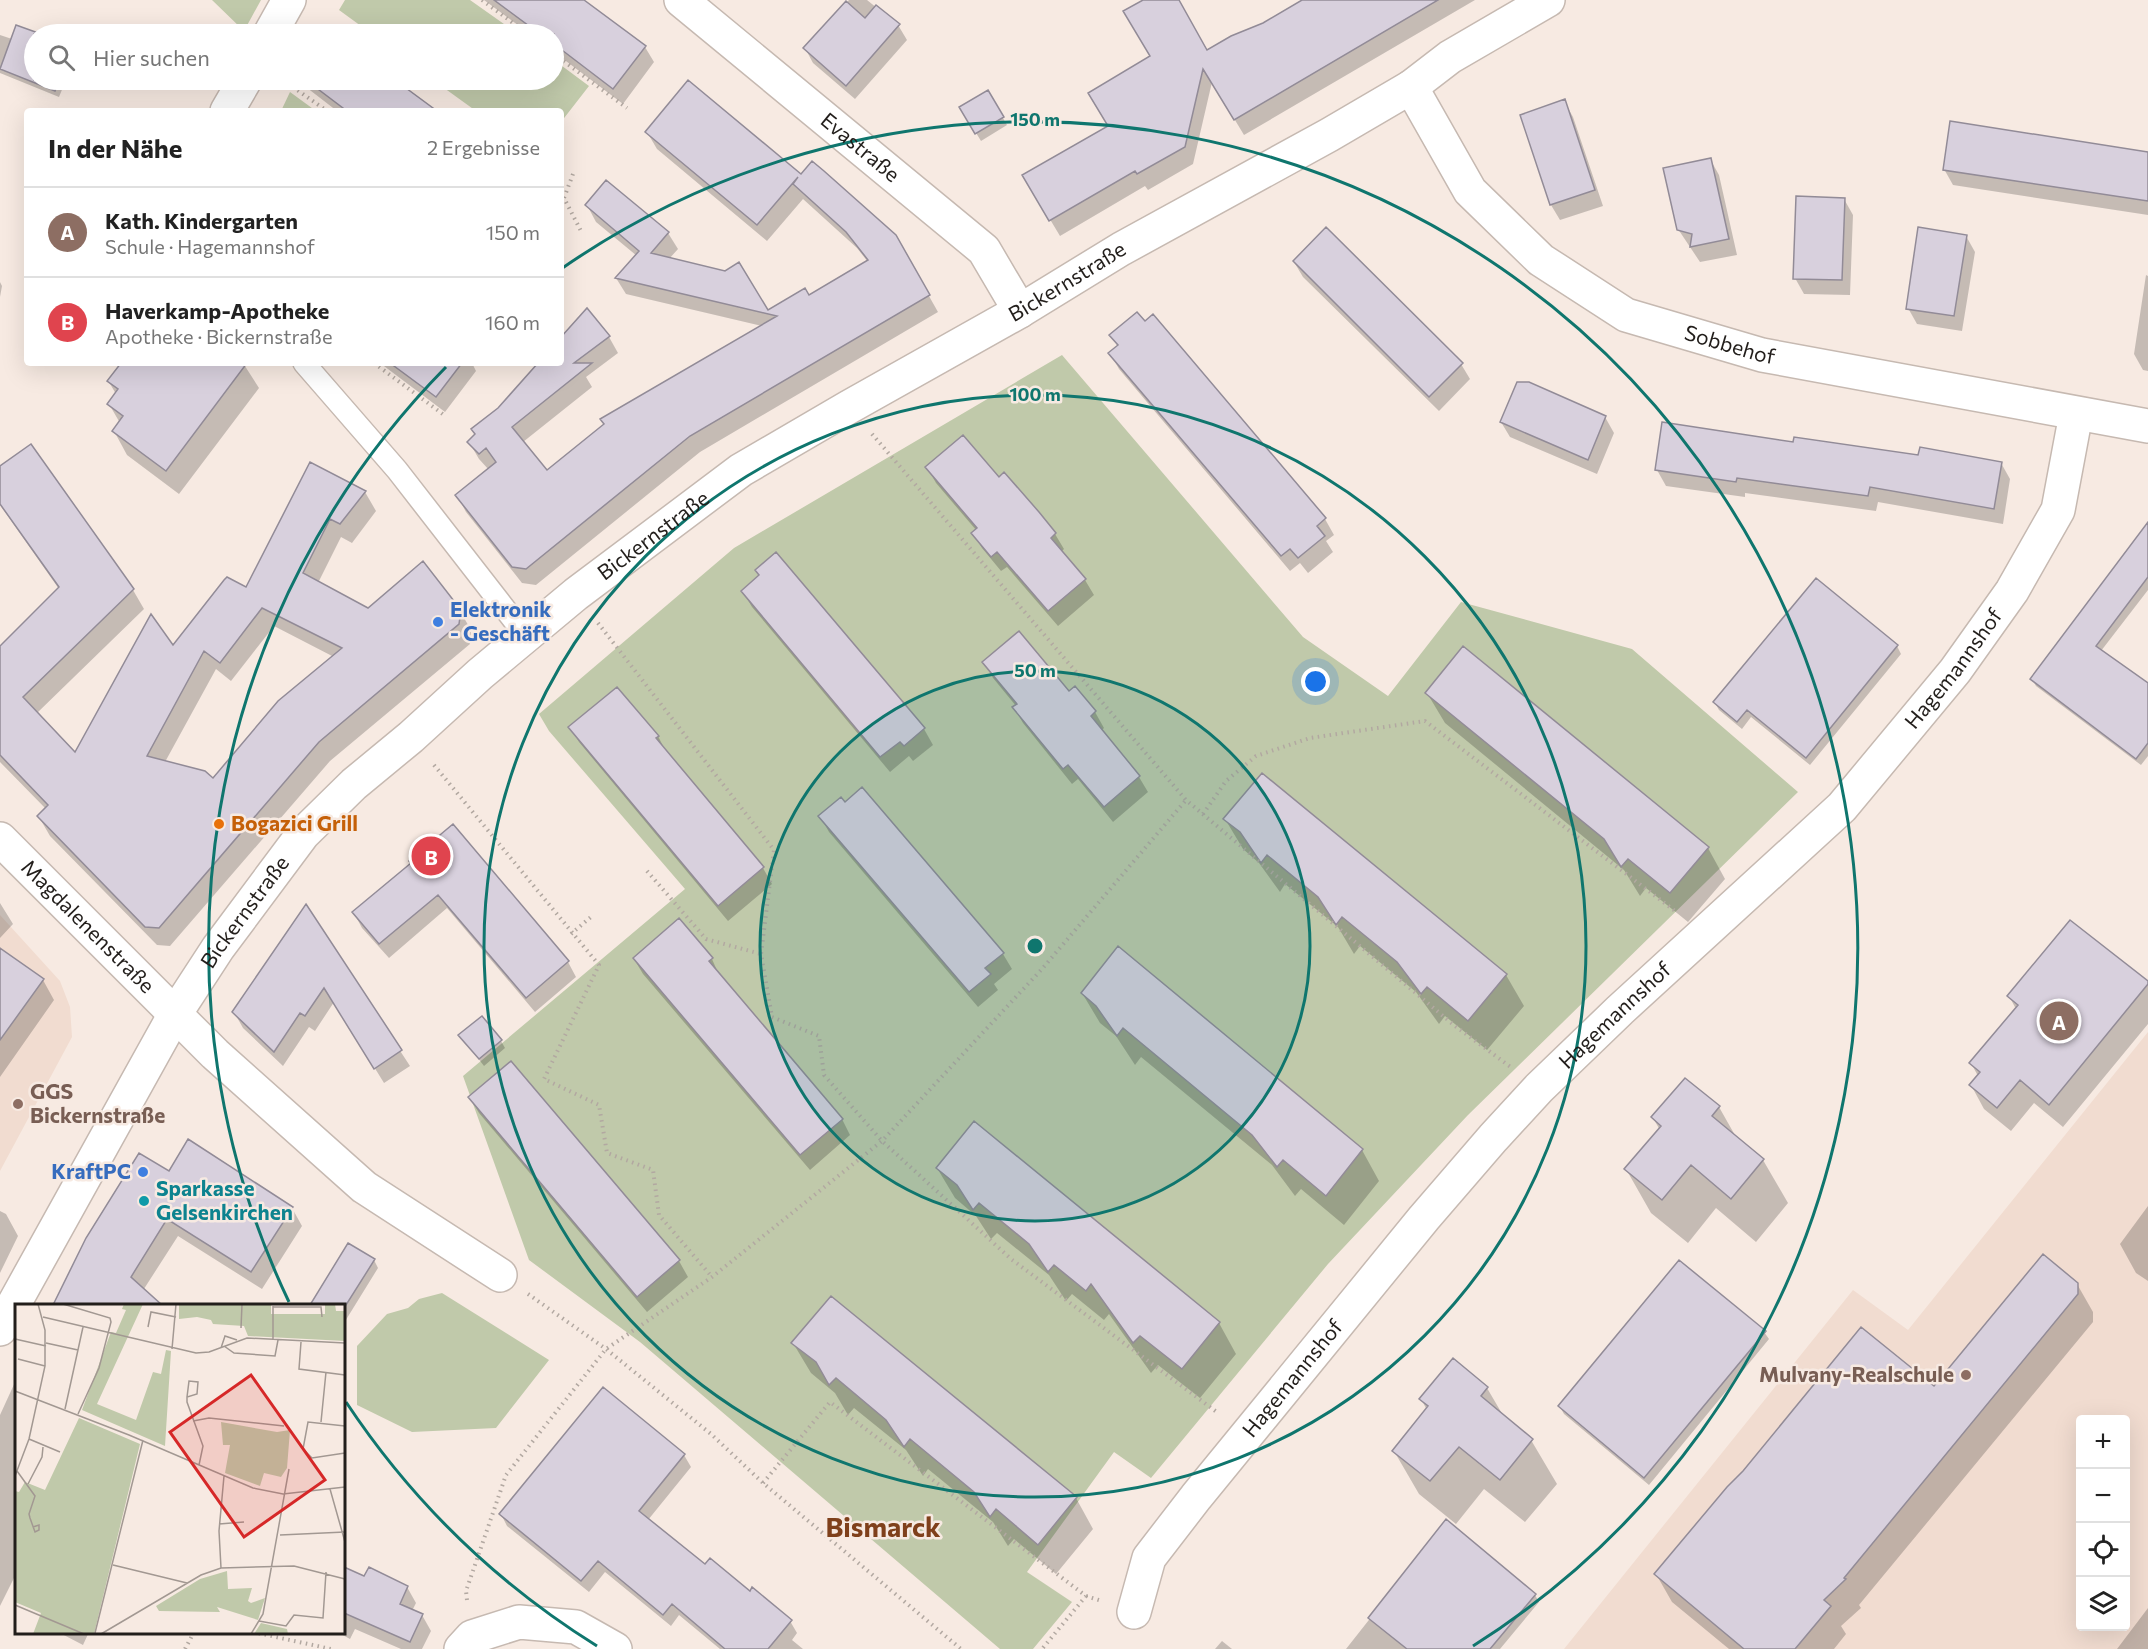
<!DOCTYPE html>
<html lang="de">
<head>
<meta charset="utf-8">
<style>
  body { margin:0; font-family:Commissioner,sans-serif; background:#f2f2f2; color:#222 }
  .controls { position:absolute; right:18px; bottom:18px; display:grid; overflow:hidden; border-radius:6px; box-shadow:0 6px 24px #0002 }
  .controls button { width:54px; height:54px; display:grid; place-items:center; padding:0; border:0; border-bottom:2px solid #e0e0e0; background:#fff; color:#222; font:30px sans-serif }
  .you { position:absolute; left:1316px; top:682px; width:21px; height:21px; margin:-15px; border:4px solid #fff; border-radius:50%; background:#1a73e8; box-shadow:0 0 0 9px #1a73e833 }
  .badge { display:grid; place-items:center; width:39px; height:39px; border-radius:50%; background:#b45309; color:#fff; font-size:20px; font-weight:700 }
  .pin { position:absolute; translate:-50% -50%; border:3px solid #fff; box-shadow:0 2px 6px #0006 }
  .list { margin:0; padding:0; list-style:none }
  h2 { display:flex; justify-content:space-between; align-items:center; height:78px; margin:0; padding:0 24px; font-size:26px }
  h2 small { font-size:20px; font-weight:400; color:#767676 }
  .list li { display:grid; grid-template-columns:39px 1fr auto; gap:18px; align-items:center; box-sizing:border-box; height:90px; padding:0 24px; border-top:2px solid #e0e0e0 }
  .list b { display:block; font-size:22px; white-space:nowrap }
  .list p { margin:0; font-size:20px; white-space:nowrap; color:#767676 }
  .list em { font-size:20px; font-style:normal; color:#767676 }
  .icon { flex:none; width:33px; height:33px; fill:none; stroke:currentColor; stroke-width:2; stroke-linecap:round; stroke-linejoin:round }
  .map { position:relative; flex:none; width:2148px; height:1649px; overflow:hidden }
  .search { position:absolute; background:#fff; box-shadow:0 6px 24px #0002; left:24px; top:24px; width:540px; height:66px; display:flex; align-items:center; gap:15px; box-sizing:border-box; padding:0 21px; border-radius:33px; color:#767676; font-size:22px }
  .panel { position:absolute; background:#fff; box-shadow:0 6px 24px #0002; left:24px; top:108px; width:540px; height:258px; border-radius:6px }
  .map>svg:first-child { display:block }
</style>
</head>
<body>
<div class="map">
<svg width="2148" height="1649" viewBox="0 0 2148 1649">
  <rect width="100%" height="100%" fill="#f7eae2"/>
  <path fill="#f1dcd0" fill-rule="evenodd" d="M0,915L60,981L70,1007L72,1037L0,1171Z
    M2148,1032V1649H1564L1853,1290L1908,1330ZM2080,1420H2126V1626H2080Z"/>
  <path fill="#c0c9aa" d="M212,0H261L244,31Z
    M345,0H470L518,34H372L339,10Z
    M554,60L589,86L561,122V111H476L433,80H554Z
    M290,92L316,111H281Z
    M1062,355L1303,637L1388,696L1461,602L1632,649L1798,792L1468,1115L1328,1264L1151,1478L1114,1452L1027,1572L1072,1602L1033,1649H1000L640,1342L529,1260L463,1076L685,889L549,731L539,714L734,548Z
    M442,1293L549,1360L496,1428L412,1432L357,1405V1346L387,1314L408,1308L419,1299Z"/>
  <path fill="#0003" fill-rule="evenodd" d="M484,0H582L645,47L654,62L623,104L554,52V34H530Z
    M849,0H867L898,25L907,40L855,99L813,63L805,48Z
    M1149,0H1177L1207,52L1264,24L1305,0H1475L1244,135L1212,82L1193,164L1148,190L1145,186L1060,236L1024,176L1110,126L1152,57Z
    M17,27L38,34H34V80H66L59,97L0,73V35L12,39Z
    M324,28L332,34H319Z
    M299,80H392L434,111H337L302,84Z
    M988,92L1007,125L981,141L961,108Z
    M1564,101L1573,117L1603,206L1560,220L1551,205Z
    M647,132L801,176L895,236L938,312L700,452L536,585L522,583L466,512L457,495L489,470L479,459L469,442L540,363H561V340L609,337L618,353L586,377L592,387L523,442L547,472L762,326L626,294L616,278L637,256L596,222L587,205L668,233L678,249L669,259L768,312L809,297L868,262L857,248L803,199L767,241L657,149Z
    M2148,153V215L1953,185L1944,169Z
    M1710,159L1719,175L1737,255L1700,262L1678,229Z
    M1844,199L1853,215L1850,295L1804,294L1795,278Z
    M1966,236L1975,252L1962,331L1917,324L1908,308Z
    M1294,262L1461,364L1470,379L1439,411L1303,277Z
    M2146,275L2148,276V371L2143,370L2134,354Z
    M0,282L2,286L0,297Z
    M1153,316L1325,519L1334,535L1326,541L1333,552L1308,573L1300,563L1290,571L1119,369L1110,353L1118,347L1111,335L1145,323Z
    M123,363H243L259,388L179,494L127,455L114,431L120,423L109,404L116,394L109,382Z
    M380,363H472L476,371L445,412Z
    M1605,417L1614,433L1597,474L1510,437L1501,422Z
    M1794,443L2001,463L2010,479L2003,524L1878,502L1876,511L1745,493V497L1666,486L1657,470Z
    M311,464L365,492L376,511L352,543L341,537L318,583L368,610L460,611L471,630L470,644L330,761L170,946L157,945L50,836L39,817L46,809L0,762V648L59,589L0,505V468L133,590L144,609L36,714L76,754L173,648L247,589ZM274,626L334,657L213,781L165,762L216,669L231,681Z
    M927,467L999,479L1055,534L1064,549L1061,552L1085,580L1094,595L1058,626L1007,567L1001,571L982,548L973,533L976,530L936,483Z
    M2148,536V590L2101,651L2148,687V756L2141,765L2036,686L2032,679Z
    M776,554L924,729L933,745L913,761L909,756L890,772L752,607L743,592L760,577Z
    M1816,580L1897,646L1901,654L1810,765L1751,717L1742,729L1719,710L1715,703Z
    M1463,648L1708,848L1725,879L1688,922L1646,888L1640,896L1624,870L1445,723L1427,693Z
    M984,663L1069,693L1075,688L1095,712L1104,728L1101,731L1139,777L1148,792L1113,822L1078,779L1072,784L1023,723L1014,708L1016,706L993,678Z
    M570,727L658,736L666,752L763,868L772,884L728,921L579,742Z
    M1262,775L1506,975L1524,1006L1487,1050L1445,1016L1439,1024L1416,992L1360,946L1354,954L1338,927L1285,884L1280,892L1259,863L1243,849L1225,819Z
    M820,816L1003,954L1012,969L994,984L998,990L978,1007L829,832Z
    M453,826L568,962L576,977L535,1012L447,908L389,958L362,928L354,913L412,864Z
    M0,903L13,924L0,938Z
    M306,907L410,1066L384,1083L334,1002L315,1031L309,1027L283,1066L243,1028L234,1012Z
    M0,951L43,980L54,1000L0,1077Z
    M634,959H712L719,975L842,1119L850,1135L810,1170L643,974Z
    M2148,982V1024L2063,1127L2034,1103L2011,1131L1984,1109L1971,1085L1978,1076L1971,1063L2016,1009L2009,996Z
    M1082,993L1362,1150L1379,1181L1344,1225L1301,1189L1295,1196L1272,1165L1141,1057L1135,1065L1116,1036L1100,1023Z
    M460,1035L501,1041L505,1048L484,1066Z
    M511,1063L679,1261L688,1277L647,1312L479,1113L470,1098Z
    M1719,1107L1736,1137L1763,1160L1788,1203L1756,1242L1716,1208L1688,1243L1651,1213L1626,1169L1660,1130L1653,1118Z
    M974,1123L1219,1323L1236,1354L1200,1398L1158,1365L1151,1373L1109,1314L1104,1320L1072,1294L1066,1301L1049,1275L997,1233L991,1239L976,1216L955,1198L937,1168Z
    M169,1173L292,1208L302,1226L262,1289L178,1236L142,1292L150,1306H54L87,1239Z
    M2148,1206V1281L2136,1273L2120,1244Z
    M0,1211L6,1214L18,1236L0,1273Z
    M348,1245L374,1260L378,1268L344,1323V1306H311Z
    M2077,1284L2093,1312V1322L1859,1605L1861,1608L1841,1626L1846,1634L1834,1649H1729L1672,1602L1656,1574L1934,1389Z
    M1764,1332L1769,1339L1649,1485L1564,1414L1560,1407Z
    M793,1343L1076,1498L1093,1529L1056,1574L1014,1539L1008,1546L993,1522L928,1469L923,1476L906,1450L854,1408L848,1415L835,1393L811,1373Z
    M16,1380V1574L0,1606V1415Z
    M1487,1388L1504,1417L1531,1440L1557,1484L1525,1522L1484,1489L1456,1524L1419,1494L1394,1451L1427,1410L1421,1399Z
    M603,1390L684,1455L691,1467L648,1520L705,1566L750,1593L790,1621L797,1633L792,1640L803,1649H720L679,1615L671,1626L605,1572L589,1592L507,1526L501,1514Z
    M1447,1521L1535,1595L1539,1602L1500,1649H1346Z
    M344,1569L365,1578L407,1587L416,1603L412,1611L422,1615L431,1631L422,1649H401L355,1629L350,1639L337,1632H344Z
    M2148,1608V1649H2117Z
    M58,1632H89L83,1645Z
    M1222,1641L1232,1649H1215Z"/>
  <path fill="#d8d0dd" stroke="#928b97" stroke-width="1.5" fill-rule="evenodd" d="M494,0H584L646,46L613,89L554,44V34H540Z
    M1143,0H1179L1207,50L1231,36L1263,23L1302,0H1438L1234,120L1203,69L1185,147L1137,174L1135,171L1049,221L1022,175L1108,126L1088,93L1150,56L1123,11Z
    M846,1L865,18L876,5L900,24L846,86L803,48Z
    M16,25L41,34H34V80H59L55,91L0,69Z
    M306,80H395L437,111H347Z
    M688,80L801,174L812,161L824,171L896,235L930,295L690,436L526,569L512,567L455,495L496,462L486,448L479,454L467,442L475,434L471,429L498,408L538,363H561V337L587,308L610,336L574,363H592L512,427L547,470L604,424L600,419L777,316L615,278L639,251L585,205L606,180L669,232L651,253L725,271L739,262L768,310L805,288L809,295L868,260L846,232L793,184L798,177L757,225L645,132Z
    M988,90L1004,117L975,134L959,107Z
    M1565,99L1595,190L1550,205L1520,115Z
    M1950,121L2148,152V201L1943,170Z
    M1711,158L1729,239L1690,247L1692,234L1677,230L1663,168Z
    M1796,196L1845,198L1842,280L1793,279Z
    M1326,227L1463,363L1429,397L1293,261Z
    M1918,227L1967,235L1954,316L1906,309Z
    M1137,312L1145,321L1153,314L1326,518L1317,526L1325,536L1298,558L1290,549L1281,556L1108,353L1118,345L1109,335Z
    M121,363H247L166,471L112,431L123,416L107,404L118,389L107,381Z
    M390,363H462L436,397Z
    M1517,382H1529L1606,416L1588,460L1500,422Z
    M1662,422L1793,442L1794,437L1918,455L1920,447L2002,462L1994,509L1870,487L1868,496L1737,478L1736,482L1655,470Z
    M963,435L999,477L1004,472L1039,512L1056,533L1051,538L1086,579L1048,611L997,552L991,557L971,533L977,528L925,467Z
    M31,444L134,589L23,697L75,752L151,614L173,645L224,580L227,577L246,587L310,462L366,491L340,524L330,519L303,573L368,608L423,561L461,610L459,624L319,742L159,928L145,927L37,816L48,805L0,755V646L59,587L0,504V466ZM262,608L342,648L278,701L213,778L205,771L147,756L204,651L220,663Z
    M2148,522V577L2096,646L2148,683V743L2136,759L2030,679Z
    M776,552L925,728L904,746L900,742L880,757L741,591L759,575L755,570Z
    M1816,578L1898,645L1806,758L1747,710L1737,722L1713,702Z
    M1019,631L1069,691L1075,686L1096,711L1091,716L1140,776L1104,807L1068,765L1063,769L1012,707L1017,704L982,662Z
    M1463,646L1709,847L1670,893L1628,859L1621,867L1604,839L1425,693Z
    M617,687L659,736L656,738L764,867L718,906L568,727Z
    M1262,773L1507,974L1468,1021L1427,987L1421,994L1397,962L1342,917L1336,925L1318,897L1267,855L1261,863L1240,832L1223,819Z
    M862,787L1004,953L985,968L991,974L969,992L818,816L841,797L845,802Z
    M453,824L569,961L526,998L438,895L379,944L352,912L411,863L409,861Z
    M306,904L402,1050L374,1069L324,988L305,1016L300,1013L274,1052L232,1012Z
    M679,918L713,958L709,961L843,1119L800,1155L633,958Z
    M2070,920L2148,981V984L2049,1105L2020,1080L1997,1108L1969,1085L1980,1072L1969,1063L2018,1005L2007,996Z
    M1118,946L1363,1149L1326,1196L1283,1160L1277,1167L1252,1135L1123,1028L1117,1036L1096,1006L1081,993Z
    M0,948L44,979L0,1040Z
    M482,1016L502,1040L479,1059L458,1035Z
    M511,1061L680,1260L637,1297L468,1097Z
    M1685,1078L1720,1106L1712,1116L1764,1159L1731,1199L1691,1165L1662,1200L1624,1169L1661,1126L1651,1117Z
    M974,1121L1220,1322L1182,1369L1140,1336L1133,1343L1091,1284L1086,1291L1054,1265L1048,1272L1029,1244L979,1203L973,1210L957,1185L936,1168Z
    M188,1139L293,1207L251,1272L167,1219L131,1277L162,1305H53L86,1238L139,1153L169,1171Z
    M348,1243L375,1259L346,1305H310Z
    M2043,1254L2078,1283V1294L1844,1578L1846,1579L1824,1600L1831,1606L1795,1649H1744L1654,1574L1727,1487L1743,1471L1861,1327L1934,1386Z
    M1679,1260L1766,1331L1644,1478L1558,1406Z
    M831,1296L1077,1497L1038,1545L996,1509L990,1517L974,1492L910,1439L904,1447L886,1420L836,1378L829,1385L816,1362L791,1343Z
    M1453,1358L1488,1387L1481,1396L1533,1439L1500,1480L1459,1447L1430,1481L1392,1451L1428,1406L1419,1399Z
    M603,1387L685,1454L639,1511L705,1564L710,1558L750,1591L752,1587L792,1620L768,1649H725L672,1604L663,1615L598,1561L581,1581L499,1514Z
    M1446,1519L1536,1594L1490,1649H1407L1368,1618Z
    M344,1567L364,1576L369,1567L408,1586L400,1604L423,1614L410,1642L344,1613Z"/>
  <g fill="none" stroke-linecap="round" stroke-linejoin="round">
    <defs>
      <path id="service" d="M304,363L397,470L526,636"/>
      <g id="minor">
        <path id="s1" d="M681,0L984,250L1020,311"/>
        <path d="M270,34L289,0"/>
        <path id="s2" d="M1411,87L1470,191L1541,260L1626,315L1762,355L2148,426"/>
        <path d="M227,111L245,80"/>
        <path id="s3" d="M0,839L215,1054L364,1187L500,1275"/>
        <path id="s4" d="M1134,1612L1149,1558L1196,1497L1424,1218L1493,1138L1539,1088L1620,1010L1842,807L1955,671L2012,591L2058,510L2076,414"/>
        <path d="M461,1649L472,1637L519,1622L576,1627L615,1649"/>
      </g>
      <g id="tertiary">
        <path id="s5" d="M0,1329L175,1014L218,948L303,834L354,784L411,737L480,674L576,594L741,470L849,407L1020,311L1121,249L1329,135L1411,87L1450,57L1548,0"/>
      </g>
    </defs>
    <use href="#service" stroke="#c6b9b1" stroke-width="24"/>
    <use href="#minor" stroke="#c6b9b1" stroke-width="36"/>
    <use href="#tertiary" stroke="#c6b9b1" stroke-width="36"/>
    <path stroke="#b2a8a1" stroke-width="4" stroke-dasharray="1.5 4.5" stroke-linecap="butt" d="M482,0L528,34
      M554,54L627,108
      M283,80L327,111
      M573,174L564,198L582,233
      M374,363L444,415
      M872,434L1186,800L1455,1026L1512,1068
      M598,623L774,850L761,954L772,1017L819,1036L824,1075L882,1141L1011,1259L1218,1413
      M434,765L599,965L544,1079L599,1105L607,1153L653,1170L659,1215L712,1277
      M1203,814L1226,781L1256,756L1310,738L1425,721L1675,911
      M647,871L706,939L761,954
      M571,934L592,916
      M528,1294L606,1349L711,1434L763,1483L961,1649
      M763,1483L830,1402L1086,1596L1042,1649
      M1086,1596L1102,1601
      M467,1600L466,1591L506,1475L606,1349L712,1277L882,1141L1042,969L1186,800
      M253,1632L331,1649
      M185,1649L194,1632"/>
    <use href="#service" stroke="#fff" stroke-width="21"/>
    <use href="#minor" stroke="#fff" stroke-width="33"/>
    <use href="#tertiary" stroke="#fff" stroke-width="33"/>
  </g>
  <circle cx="1035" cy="946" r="275" fill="#0f766e" fill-opacity=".12"/>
  <g fill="none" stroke="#0f766e" stroke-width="3">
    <circle cx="1035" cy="946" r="275"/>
    <circle cx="1035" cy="946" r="551"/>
    <path d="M597 1646A826 826 0 0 1 346 1402M289 1302A826 826 0 0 1 446 367M561 269A826 826 0 1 1 1473 1646"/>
  </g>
  <g fill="#3f7fe0" stroke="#f7eae2" stroke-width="2">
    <circle cx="438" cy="622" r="6"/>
    <circle cx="143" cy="1172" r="6"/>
  </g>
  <circle fill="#e8710a" stroke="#f7eae2" stroke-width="2" cx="219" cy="824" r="6"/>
  <g fill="#8d6e63" stroke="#f7eae2" stroke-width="2">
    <circle cx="18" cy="1104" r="6"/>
    <circle cx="1966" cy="1375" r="6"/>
  </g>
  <circle fill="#0f9aa8" stroke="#f7eae2" stroke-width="2" cx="144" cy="1201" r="6"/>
  <g text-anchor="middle" stroke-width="5" stroke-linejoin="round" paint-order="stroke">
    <g font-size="21" fill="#221e1b" stroke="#f7eae2">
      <text dy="7" stroke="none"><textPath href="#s1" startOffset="232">Evastraße</textPath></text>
      <text dy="7" stroke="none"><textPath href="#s5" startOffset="1528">Bickernstraße</textPath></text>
      <text dy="7" stroke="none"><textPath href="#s2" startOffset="428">Sobbehof</textPath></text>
      <text dy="7" stroke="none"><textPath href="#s5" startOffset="1042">Bickernstraße</textPath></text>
      <text dy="7" stroke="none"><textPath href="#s4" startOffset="1258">Hagemannshof</textPath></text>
      <text dy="7" stroke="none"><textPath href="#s5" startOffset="484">Bickernstraße</textPath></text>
      <text dy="7" stroke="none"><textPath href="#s3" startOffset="124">Magdalenenstraße</textPath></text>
      <text dy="7" stroke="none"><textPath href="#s4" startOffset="772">Hagemannshof</textPath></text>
      <text dy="7" stroke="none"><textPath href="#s4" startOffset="286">Hagemannshof</textPath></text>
    </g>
    <g font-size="21" font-weight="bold" fill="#366cbe" stroke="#f7eae2" text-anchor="start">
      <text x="450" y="617">Elektronik<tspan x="450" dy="24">- Geschäft</tspan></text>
      <text x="131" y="1179" text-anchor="end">KraftPC</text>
    </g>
    <g font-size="21" font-weight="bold" fill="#c56008" stroke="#f7eae2" text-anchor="start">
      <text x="231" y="831">Bogazici Grill</text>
    </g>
    <g font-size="21" font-weight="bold" fill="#785e54" stroke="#f7eae2" text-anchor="start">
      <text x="30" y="1099">GGS<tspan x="30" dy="24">Bickernstraße</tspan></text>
      <text x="1954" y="1382" text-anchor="end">Mulvany-Realschule</text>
    </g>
    <g font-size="21" font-weight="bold" fill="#0d838f" stroke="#f7eae2" text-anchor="start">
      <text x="156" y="1196">Sparkasse<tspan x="156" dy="24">Gelsenkirchen</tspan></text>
    </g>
    <g font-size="27" font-weight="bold" fill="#7f401b" stroke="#f7eae2">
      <text x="883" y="1537">Bismarck</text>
    </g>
  </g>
  <g transform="translate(15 1304)">
    <rect width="330" height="330" fill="#f7eae2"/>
    <path d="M109,0H128L82,100L121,116L138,68L146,70L151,46L156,47L150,142L67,106L96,28L101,29L111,6L107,5ZM164,0H256V10H310V0H320L321,7H330V37L233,32L229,22L198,20L196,16L182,13L164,15ZM64,114L125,140L79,330H18L26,309L0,298V187L4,188L10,178L30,186ZM206,118L262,128L275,126L272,164L266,173L249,169L245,182L210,169L215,141H208ZM212,267L213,285L237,284L233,297L236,299L250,294L243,316L202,303L205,308L144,307L141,302L185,275ZM246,319L272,325L273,330H239Z" fill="#c0c9aa"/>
    <path fill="none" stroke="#a29892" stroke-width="1.5" d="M48,0L95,14L96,18L84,64L63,110M258,3H306L307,13M28,13L181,49L194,48L232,34L330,39M133,23L136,8L161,13M226,24L227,0M0,35L31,42M258,35V2M286,38L284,65L330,71M31,39L63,46M209,42L219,49L260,52L263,36M206,44L210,32L222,36M157,45L161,0M3,55L30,62M0,87L114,131L238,184L268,190L330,183M172,93L174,77L183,78L182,90L172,93V98L188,142L184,161M50,105L68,23M178,117L194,114L269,122M306,118L311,68M330,122L293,118L288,145L297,154L330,149M14,135L45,148M2,167L20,192L14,210L15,214L20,228L24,226V221L18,223M0,172L14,135L30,62V26L23,0M13,180L27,153L28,143M315,185L330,238M204,220L229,218M265,231L330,228M98,261L172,279M206,264L204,227L209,172M0,301L69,330M244,317L271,322L279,311L308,314L311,268M80,329L128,136M86,330L186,271L206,264L279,262L330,275M236,330L248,310L274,165"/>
    <path fill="#d62828" fill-opacity="0.15" stroke="#d62828" stroke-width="3" d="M236,71L310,176L229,233L155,128Z"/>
    <rect width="330" height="330" fill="none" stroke="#221e1b" stroke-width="3"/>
  </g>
  <circle cx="1035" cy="946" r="9" fill="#0f766e" stroke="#f7eae2" stroke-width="3"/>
  <g font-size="18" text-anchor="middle" font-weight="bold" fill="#0f766e" stroke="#f7eae2" stroke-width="5" stroke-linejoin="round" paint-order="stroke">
    <text x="1035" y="126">150 m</text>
    <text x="1035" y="401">100 m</text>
    <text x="1035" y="677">50 m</text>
  </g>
</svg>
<div class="controls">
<button>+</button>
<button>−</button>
<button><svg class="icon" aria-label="locate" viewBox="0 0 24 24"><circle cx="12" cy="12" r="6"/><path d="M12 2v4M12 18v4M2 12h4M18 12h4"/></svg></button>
<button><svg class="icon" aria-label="layers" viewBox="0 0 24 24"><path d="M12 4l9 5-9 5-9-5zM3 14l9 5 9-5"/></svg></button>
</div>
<div class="you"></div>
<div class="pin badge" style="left:2059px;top:1021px;background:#8d6e63">A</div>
<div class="pin badge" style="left:431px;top:856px;background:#e0444e">B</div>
<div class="search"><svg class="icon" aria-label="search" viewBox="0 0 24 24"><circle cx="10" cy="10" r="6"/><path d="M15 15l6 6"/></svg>Hier suchen</div>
<section class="panel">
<h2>In der Nähe<small>2 Ergebnisse</small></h2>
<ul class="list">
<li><span class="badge" style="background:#8d6e63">A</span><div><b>Kath. Kindergarten</b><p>Schule · Hagemannshof</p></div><em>150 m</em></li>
<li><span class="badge" style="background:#e0444e">B</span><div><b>Haverkamp-Apotheke</b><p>Apotheke · Bickernstraße</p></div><em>160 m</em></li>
</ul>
</section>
</div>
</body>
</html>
